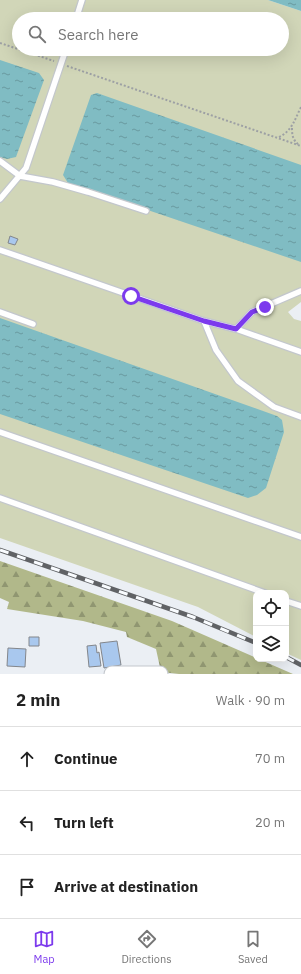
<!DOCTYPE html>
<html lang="en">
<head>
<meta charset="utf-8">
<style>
  body { margin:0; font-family:"IBM Plex Sans",sans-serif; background:#f6f6f6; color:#222 }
  .controls { position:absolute; right:12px; bottom:12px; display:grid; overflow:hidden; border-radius:8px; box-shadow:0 4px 16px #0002 }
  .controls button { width:36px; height:36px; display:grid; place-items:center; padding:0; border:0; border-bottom:1px solid #e0e0e0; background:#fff; color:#222; font:20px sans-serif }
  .stop { position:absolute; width:12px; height:12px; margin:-9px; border:3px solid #7c3aed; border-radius:50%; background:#fff }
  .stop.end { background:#7c3aed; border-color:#fff; box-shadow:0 1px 4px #0008 }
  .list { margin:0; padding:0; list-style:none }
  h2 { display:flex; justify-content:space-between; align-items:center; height:52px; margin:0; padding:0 16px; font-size:17px }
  h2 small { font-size:13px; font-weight:400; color:#767676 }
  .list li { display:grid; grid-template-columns:26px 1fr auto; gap:12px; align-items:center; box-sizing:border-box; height:64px; padding:0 16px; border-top:1px solid #e0e0e0 }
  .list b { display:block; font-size:15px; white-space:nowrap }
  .list em { font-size:13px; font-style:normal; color:#767676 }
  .icon { flex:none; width:22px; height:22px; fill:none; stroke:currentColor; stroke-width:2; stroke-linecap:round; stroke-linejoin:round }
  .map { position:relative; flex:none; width:301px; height:674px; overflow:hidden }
  .search { position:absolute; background:#fff; box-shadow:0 4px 16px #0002; left:12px; right:12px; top:12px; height:44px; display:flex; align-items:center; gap:10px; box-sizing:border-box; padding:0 14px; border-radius:22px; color:#767676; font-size:15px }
  .sheet { height:244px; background:#fff }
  nav { display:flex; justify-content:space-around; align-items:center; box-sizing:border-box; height:56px; border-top:1px solid #e0e0e0; background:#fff; font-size:11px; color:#767676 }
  nav a { display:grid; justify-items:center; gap:2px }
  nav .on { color:#7c3aed }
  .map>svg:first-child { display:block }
</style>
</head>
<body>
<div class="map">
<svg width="301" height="674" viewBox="0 0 301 674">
  <defs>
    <pattern id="forest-firs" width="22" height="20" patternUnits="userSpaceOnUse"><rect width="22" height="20" fill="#b1b88a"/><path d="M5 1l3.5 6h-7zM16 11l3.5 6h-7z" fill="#909671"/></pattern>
    <pattern id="water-ripples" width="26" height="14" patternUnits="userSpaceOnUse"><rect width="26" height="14" fill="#80bcc3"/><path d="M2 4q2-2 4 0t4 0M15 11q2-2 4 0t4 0" fill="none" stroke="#69999f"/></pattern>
  </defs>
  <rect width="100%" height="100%" fill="#ebeff4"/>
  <path fill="#d1d6b8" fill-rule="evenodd" d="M0,0H268L301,11V302L288,312L294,319L301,321V660L286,653V593H256V637L198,607L0,538ZM19,19H282V49H19Z"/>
  <path fill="url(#forest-firs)" d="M0,561L172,621L293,674H179L161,672L156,649L127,637L126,632L83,621L7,609L9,602L0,598Z"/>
  <path fill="url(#water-ripples)" d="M268,0H301V11Z
    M0,60L39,73L44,80L16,157L7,159L0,157Z
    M97,93L301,165V262L68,183L63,175L91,95Z
    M0,318L277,416L282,420L284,432L266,488L257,495L248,498L0,414Z"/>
  <path fill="#a9c8ee" stroke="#83868b" d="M10,236L18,239L15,245L8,243Z
    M29,637H39V646H29Z
    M117,641L121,665L104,668L100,643Z
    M96,645L97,653L99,652L101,666L89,667L87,646Z
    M8,648L26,649L25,667L7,666Z"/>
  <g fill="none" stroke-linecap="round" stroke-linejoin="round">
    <defs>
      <path id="service" d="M76,19L82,0
        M0,161L20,176L53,182L88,192L146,211
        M0,199L26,168L66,49
        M0,250L204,321L236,329L301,352
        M0,312L33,324
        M204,321L216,350L238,381L274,407L301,417
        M236,329L252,312L301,291
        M0,432L301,537
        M0,498L265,593
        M286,601L301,606"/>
      <path id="secondary" d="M112,674H160"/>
    </defs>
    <use href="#service" stroke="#c3c7cc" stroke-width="8"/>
    <use href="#secondary" stroke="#c3c7cc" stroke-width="17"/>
    <path stroke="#9da0a4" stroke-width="2" stroke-dasharray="2 2" stroke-linecap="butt" d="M0,43L54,61
      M67,66L301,146
      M292,128C292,136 293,140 299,145
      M279,137C292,131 295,119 301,107"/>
    <use href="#service" stroke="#fff" stroke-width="5.5"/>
    <use href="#secondary" stroke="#fff" stroke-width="15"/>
    <defs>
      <path id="rail" d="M0,550L193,617L256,643
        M286,657L301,665"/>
    </defs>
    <use href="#rail" stroke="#606265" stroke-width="4.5"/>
    <use href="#rail" stroke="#f9fcff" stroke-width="3" stroke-dasharray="9" stroke-linecap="butt"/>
  </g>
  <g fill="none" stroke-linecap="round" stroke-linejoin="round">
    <path stroke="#7c3aed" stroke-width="5" d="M131,296L204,321L236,329L252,312L265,307"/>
  </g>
</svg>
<div class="controls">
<button><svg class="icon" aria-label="locate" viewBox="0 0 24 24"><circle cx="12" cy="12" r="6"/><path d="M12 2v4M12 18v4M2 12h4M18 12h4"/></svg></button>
<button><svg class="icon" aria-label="layers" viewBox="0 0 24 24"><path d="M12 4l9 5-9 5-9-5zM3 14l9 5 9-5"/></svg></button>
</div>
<div class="stop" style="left:131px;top:296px"></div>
<div class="stop end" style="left:265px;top:307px"></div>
<div class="search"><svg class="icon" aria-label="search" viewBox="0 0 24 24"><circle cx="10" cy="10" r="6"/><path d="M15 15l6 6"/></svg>Search here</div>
</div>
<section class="sheet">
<h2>2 min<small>Walk · 90 m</small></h2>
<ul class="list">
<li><svg class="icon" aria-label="ahead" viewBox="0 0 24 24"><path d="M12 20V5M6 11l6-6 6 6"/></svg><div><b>Continue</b></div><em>70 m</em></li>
<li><svg class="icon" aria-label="left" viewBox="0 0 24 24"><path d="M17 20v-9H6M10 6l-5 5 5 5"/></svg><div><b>Turn left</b></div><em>20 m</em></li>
<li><svg class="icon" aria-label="arrive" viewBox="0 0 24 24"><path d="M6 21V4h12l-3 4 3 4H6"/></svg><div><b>Arrive at destination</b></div></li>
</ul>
</section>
<nav>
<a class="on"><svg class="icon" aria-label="map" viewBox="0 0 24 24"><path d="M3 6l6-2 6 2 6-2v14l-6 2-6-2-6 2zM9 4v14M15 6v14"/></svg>Map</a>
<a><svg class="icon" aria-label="directions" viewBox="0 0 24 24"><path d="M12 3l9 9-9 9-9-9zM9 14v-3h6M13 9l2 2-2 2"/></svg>Directions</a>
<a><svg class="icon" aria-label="saved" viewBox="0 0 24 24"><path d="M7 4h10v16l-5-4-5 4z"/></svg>Saved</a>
</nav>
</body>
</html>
